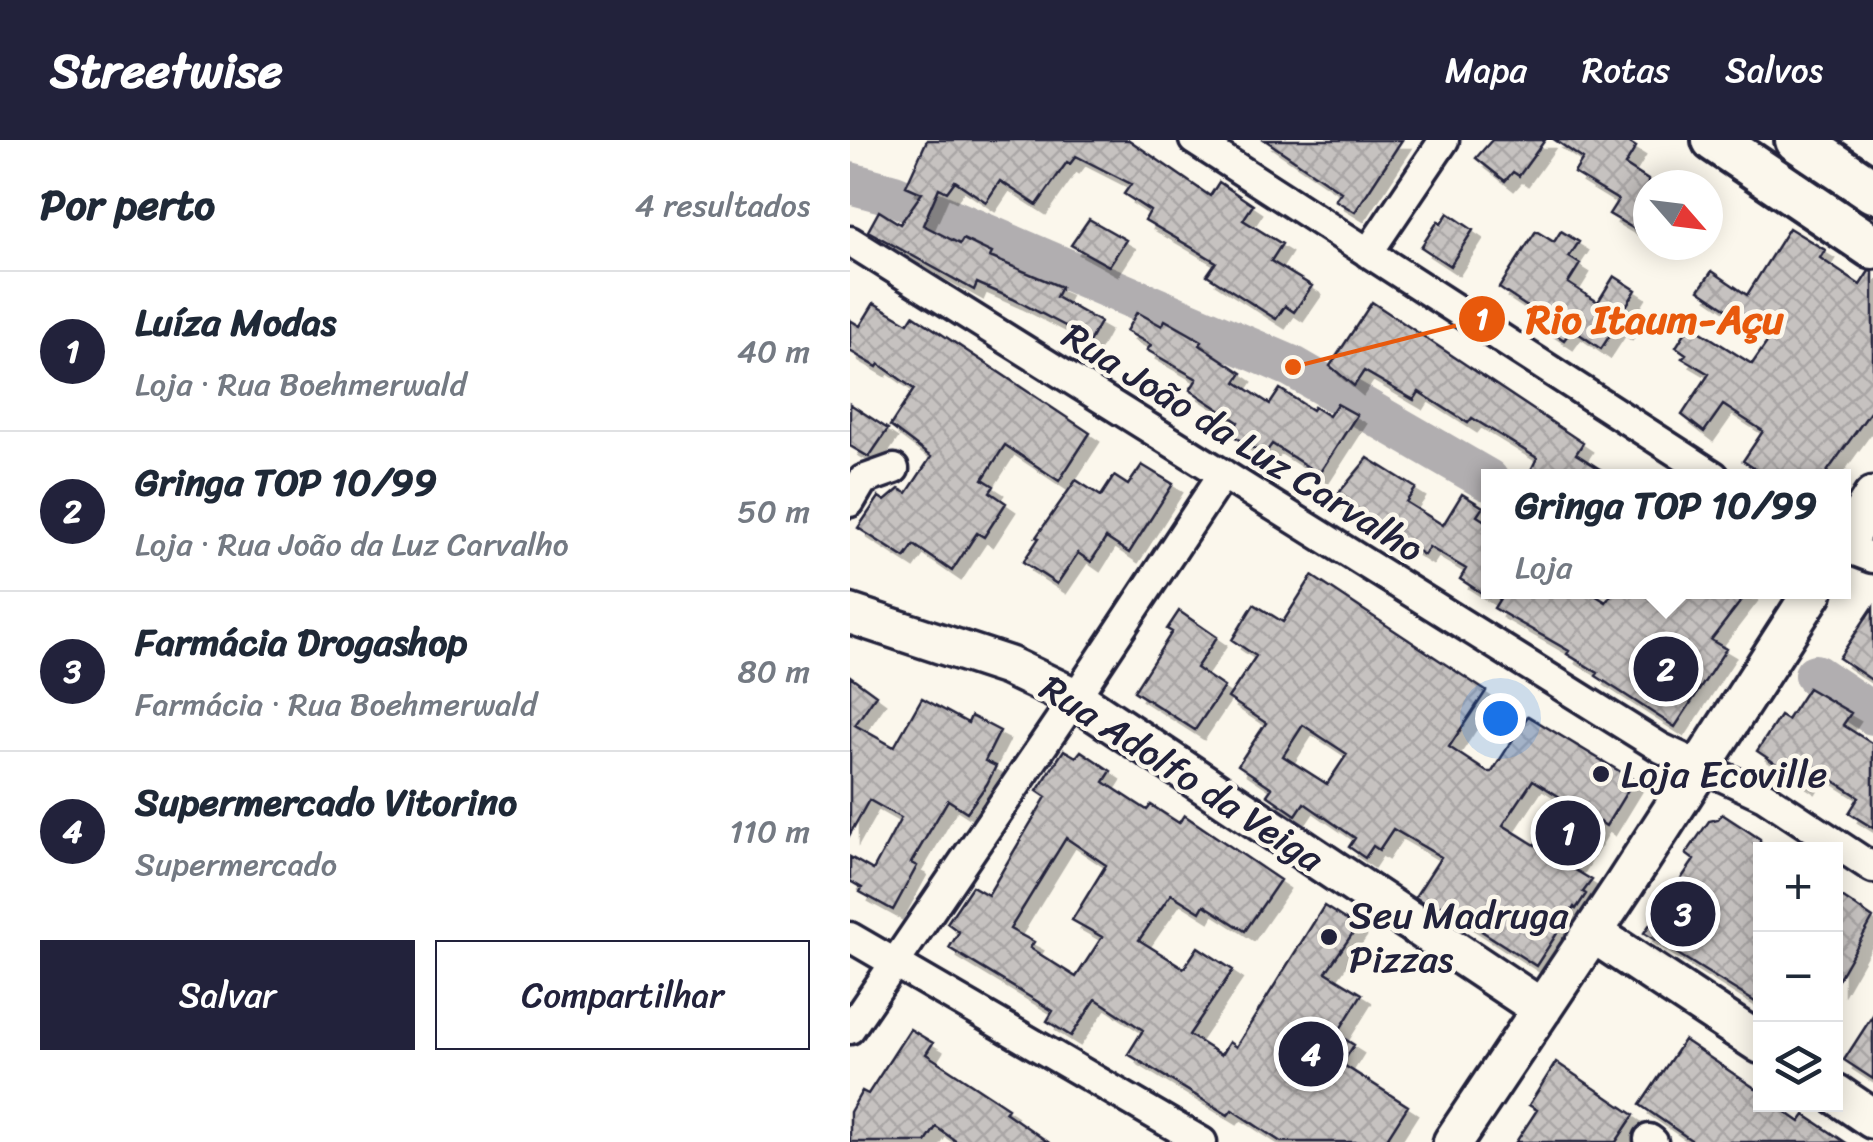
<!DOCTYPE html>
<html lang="pt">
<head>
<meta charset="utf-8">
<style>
  body { margin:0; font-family:Sriracha,sans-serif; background:#f2f2f3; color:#1f2937 }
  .controls { position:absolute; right:30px; bottom:30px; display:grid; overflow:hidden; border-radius:0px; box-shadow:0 5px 25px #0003 }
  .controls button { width:90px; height:90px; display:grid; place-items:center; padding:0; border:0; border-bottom:2px solid #e0e1e3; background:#fff; color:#1f2937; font:50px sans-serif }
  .compass { position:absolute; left:783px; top:30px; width:90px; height:90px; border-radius:50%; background:#fff; box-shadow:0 5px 25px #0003; rotate:118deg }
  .you { position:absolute; left:650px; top:578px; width:35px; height:35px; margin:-25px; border:8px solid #fff; border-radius:50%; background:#1a73e8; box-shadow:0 0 0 15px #1a73e833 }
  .badge { display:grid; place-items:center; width:65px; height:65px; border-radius:50%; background:#22223b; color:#fff; font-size:32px; font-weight:700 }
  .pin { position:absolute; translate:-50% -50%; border:5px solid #fff; box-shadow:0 2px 10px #0006 }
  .popup { position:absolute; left:631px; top:329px; width:370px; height:130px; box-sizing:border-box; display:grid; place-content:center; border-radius:0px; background:#fff; filter:drop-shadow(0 2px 8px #0005); font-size:32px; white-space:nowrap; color:#747a83 }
  .popup b { font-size:38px; color:#1f2937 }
  .popup::after { content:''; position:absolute; left:50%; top:100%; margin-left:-20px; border:20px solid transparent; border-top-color:#fff }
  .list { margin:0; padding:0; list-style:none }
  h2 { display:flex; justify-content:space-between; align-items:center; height:130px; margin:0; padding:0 40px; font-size:42px }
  h2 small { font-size:32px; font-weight:400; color:#747a83 }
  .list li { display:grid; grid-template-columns:65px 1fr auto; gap:30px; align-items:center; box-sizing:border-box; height:160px; padding:0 40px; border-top:2px solid #e0e1e3 }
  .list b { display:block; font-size:38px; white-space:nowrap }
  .list p { margin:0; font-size:32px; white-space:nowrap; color:#747a83 }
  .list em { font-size:32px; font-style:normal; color:#747a83 }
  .actions { display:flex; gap:20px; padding:30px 40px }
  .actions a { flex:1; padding:22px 0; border:2px solid #22223b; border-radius:0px; text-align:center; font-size:35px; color:#22223b }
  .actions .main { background:#22223b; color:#fff }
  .icon { flex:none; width:55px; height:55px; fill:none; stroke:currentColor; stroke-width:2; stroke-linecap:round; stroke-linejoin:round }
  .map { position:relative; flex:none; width:1023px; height:1002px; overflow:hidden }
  header { display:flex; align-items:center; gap:60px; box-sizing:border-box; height:140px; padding:0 50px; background:#22223b; color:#fff }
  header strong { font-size:48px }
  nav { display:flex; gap:55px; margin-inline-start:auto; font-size:35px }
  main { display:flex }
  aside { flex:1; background:#fff }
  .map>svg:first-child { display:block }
</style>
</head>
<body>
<header>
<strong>Streetwise</strong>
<nav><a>Mapa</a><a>Rotas</a><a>Salvos</a></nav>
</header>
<main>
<aside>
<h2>Por perto<small>4 resultados</small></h2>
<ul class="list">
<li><span class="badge">1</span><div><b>Luíza Modas</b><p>Loja · Rua Boehmerwald</p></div><em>40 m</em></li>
<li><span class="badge">2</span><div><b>Gringa TOP 10/99</b><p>Loja · Rua João da Luz Carvalho</p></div><em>50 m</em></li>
<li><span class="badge">3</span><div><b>Farmácia Drogashop</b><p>Farmácia · Rua Boehmerwald</p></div><em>80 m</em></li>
<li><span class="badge">4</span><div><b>Supermercado Vitorino</b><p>Supermercado</p></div><em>110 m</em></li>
</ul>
<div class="actions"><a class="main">Salvar</a><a>Compartilhar</a></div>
</aside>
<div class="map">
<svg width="1023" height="1002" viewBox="0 0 1023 1002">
  <defs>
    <pattern id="building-cross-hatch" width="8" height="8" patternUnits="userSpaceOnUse" patternTransform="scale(2.5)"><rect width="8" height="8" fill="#c6c2c0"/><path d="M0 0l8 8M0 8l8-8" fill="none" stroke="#aaa6a6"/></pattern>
    <filter id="shadow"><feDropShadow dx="9" dy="9" stdDeviation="0" flood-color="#0004"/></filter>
  </defs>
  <rect width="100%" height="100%" fill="#fbf7ec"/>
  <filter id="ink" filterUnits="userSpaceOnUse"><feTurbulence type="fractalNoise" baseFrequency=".01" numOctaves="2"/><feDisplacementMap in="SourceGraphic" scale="20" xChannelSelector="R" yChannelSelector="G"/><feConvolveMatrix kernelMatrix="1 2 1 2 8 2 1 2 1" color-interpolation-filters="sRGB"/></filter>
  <g filter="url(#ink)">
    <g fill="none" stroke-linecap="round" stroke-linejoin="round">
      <path stroke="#b1aeb0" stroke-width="42" d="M0,43L44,55L443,227L638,340
        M965,535L1023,574"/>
    </g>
    <path fill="url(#building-cross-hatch)" stroke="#22223b" stroke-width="2.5" fill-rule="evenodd" filter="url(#shadow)" d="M77,0H279L360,56L369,42L403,65L393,80L432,104L421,121L462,146L444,172L435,166L426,179L357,135L366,122L295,80L300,71L274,54L281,44L226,16L220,24L217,22L187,65L150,41L136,62L105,41L97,52L89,48L73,85L110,104L113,99L142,113L140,117L211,147L206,157L250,182L238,204L221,195L223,190L163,159L127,143L124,150L18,91L29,71L50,84L72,53L56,46Z
      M415,0H552L505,72L485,60L491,52Z
      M642,0H695L669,36L663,32L655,41L626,18Z
      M705,0H775L786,7L775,25L798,40V97L759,74L768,60L724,33L733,19Z
      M598,73L623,90L600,126L571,107L588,81L591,84Z
      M239,79L276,100L259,126L221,105Z
      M939,88L975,110L970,118L1010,145L1019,131L1023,132V268L974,336H916L893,321L913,291L873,265L854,292L832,275L859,234L832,218L836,214L826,207L840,185L902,224L920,198L849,150L862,131L897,155Z
      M686,91L704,102L711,91L729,102L719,117L730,124L718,143L748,162L764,136L786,150L775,168L784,173L773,191L766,186L751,209L722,189L714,200L681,178L685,172L649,148Z
      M522,162L733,303L726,314L761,336H678L687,318L622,278L618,283L569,252L564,260L514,231L504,246L480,226Z
      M24,163L58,183L63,175L240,293L209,341L155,305L133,339L144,346L140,352L156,363L134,397L127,393L102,431L64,405L55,418L8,388L29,357L35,361L49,349L57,353L81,317L40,286L64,249L29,224L27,227L0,211V180L10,186Z
      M287,172L312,186L315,180L352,201L350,205L392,233L386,242L420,264L430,249L462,270L464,267L479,276L487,264L507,275L469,334L422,304L414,315L381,294L388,282L340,250L347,239L297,210L301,205L276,191Z
      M0,264L38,289L19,317L0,306Z
      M518,318L566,348L556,362L593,385L612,354L633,367L627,376L638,383V457L610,439L616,429L579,407L574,415L537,392L535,395L483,360Z
      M292,325L323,344L279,413L256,398L241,422L228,413L207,444L173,422L189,398L186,397L226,340L251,356L264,336L278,345Z
      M462,436L636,551L599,607L637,632H642L678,576L784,640L756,686L750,682L722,728L742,740L733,752L736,754L726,769L724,767L686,826L591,765L586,771L565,757L591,717L543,689L529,710L523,706L515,718L499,707L505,698L454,663L446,675L417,655L422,648L388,625L416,583L378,558L406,516L382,500L404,464L433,482ZM453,585L497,614L477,644L433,616ZM683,640L713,659L685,705L653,685Z
      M654,452H740L756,462L763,452H898L861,500L876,509L825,587L746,536L748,533L717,514L719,511L644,468Z
      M1023,467V541L989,518Z
      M329,471L367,497L346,528L374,547L345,590L284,551L322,492L317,489Z
      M0,536L26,555L5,585L44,607L72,558L118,583L121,576L150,591L135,621L146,626L137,644L117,672L98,660L61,723L67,726L43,770L10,752L12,748L0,741V717L23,730L51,678L19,660L0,694Z
      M958,548L1001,573L993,585L1023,604V688L999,673L1009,657L965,629L956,644L907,611L930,576L937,580Z
      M214,610L226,617L231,611L261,631L254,642L297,670L301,665L329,683L334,675L430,740L395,791L354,765L350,772L321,754L289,800L334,828L348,807L383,830L339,895L371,915L379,902L386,907L474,766L507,787L476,832L512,854L487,894L504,905L492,924L558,966L535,1002H431L382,970L378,975L278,914L293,890L246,859L221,896L197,881L203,871L99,808L109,792L97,783L122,746L138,755L196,657L187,651ZM216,698L256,725L222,780L252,797L226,837L180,808L184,802L160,789Z
      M872,674L910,699V865L794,793L844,720L836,714L859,681L868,679Z
      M986,753L1023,778L986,843Z
      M1023,875V939L994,920Z
      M60,889L83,903L76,914L158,968L155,972L198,1002H107L86,987L76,1002H0V972L12,951L18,954Z
      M834,900L909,951L910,964H924L950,982L955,975L995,1002H844L790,965Z
      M706,922L784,975L766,1002H666L687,970L679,965Z"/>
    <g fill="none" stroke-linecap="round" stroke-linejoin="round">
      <defs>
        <path id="street" d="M344,0L864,336
          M0,101L811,608L914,656L1023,728
          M518,113L594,0
          M0,362L13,340L44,329
          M994,407L1023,418
          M0,797L352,1002
          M0,889L225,558L373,334
          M799,999L803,1002"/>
        <path id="secondary" d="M994,403L1023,357
          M0,474L158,526L225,558L692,869
          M743,793L911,904
          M986,954L1023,979
          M603,1002L773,747L963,452"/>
        <path id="primary" d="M864,0L1023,107
          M947,0L1023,51"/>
      </defs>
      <use href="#street" stroke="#22223b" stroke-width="35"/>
      <use href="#secondary" stroke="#22223b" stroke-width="45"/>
      <use href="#primary" stroke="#22223b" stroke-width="50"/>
      <use href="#street" stroke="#fbf7ec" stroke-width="28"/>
      <use href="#secondary" stroke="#fbf7ec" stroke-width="38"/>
      <use href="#primary" stroke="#fbf7ec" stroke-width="42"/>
    </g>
  </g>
  <g fill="#22223b" stroke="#fbf7ec" stroke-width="4">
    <circle cx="751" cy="634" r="10"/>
    <circle cx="479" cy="797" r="10"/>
  </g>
  <g text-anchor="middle" stroke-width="9" stroke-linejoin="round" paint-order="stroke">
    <g font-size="38" fill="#22223b" stroke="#fbf7ec">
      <text transform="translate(393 302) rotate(32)" y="13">Rua João da Luz Carvalho</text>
      <text transform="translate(332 633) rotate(33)" y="13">Rua Adolfo da Veiga</text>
    </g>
    <g font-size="38" fill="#22223b" stroke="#fbf7ec" text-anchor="start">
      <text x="771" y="647">Loja Ecoville</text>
      <text x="499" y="788">Seu Madruga<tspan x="499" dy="44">Pizzas</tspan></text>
    </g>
  </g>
  <path fill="none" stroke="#e8590c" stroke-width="4" d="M443 227L632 179"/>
  <g fill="#e8590c" stroke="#fbf7ec" stroke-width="4">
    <circle cx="443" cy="227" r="10"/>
    <circle cx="632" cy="179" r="25"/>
  </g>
  <g font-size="30" text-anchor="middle" font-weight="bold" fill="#fff">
    <text x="632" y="189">1</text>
  </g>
  <g font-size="40" text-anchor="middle" font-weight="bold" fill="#e8590c" stroke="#fbf7ec" stroke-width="9" stroke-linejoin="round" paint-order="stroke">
    <text x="805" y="193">Rio Itaum-Açu</text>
  </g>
</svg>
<div class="controls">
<button>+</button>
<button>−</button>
<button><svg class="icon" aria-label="layers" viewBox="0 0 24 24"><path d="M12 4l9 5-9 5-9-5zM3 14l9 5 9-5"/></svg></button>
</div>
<svg class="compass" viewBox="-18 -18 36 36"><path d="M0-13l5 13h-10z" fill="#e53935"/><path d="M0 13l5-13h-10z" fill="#747a83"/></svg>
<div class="you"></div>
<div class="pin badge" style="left:718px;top:693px">1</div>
<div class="pin badge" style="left:816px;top:529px">2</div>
<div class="popup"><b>Gringa TOP 10/99</b>Loja</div>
<div class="pin badge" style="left:833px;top:774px">3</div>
<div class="pin badge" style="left:461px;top:914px">4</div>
</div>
</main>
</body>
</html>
